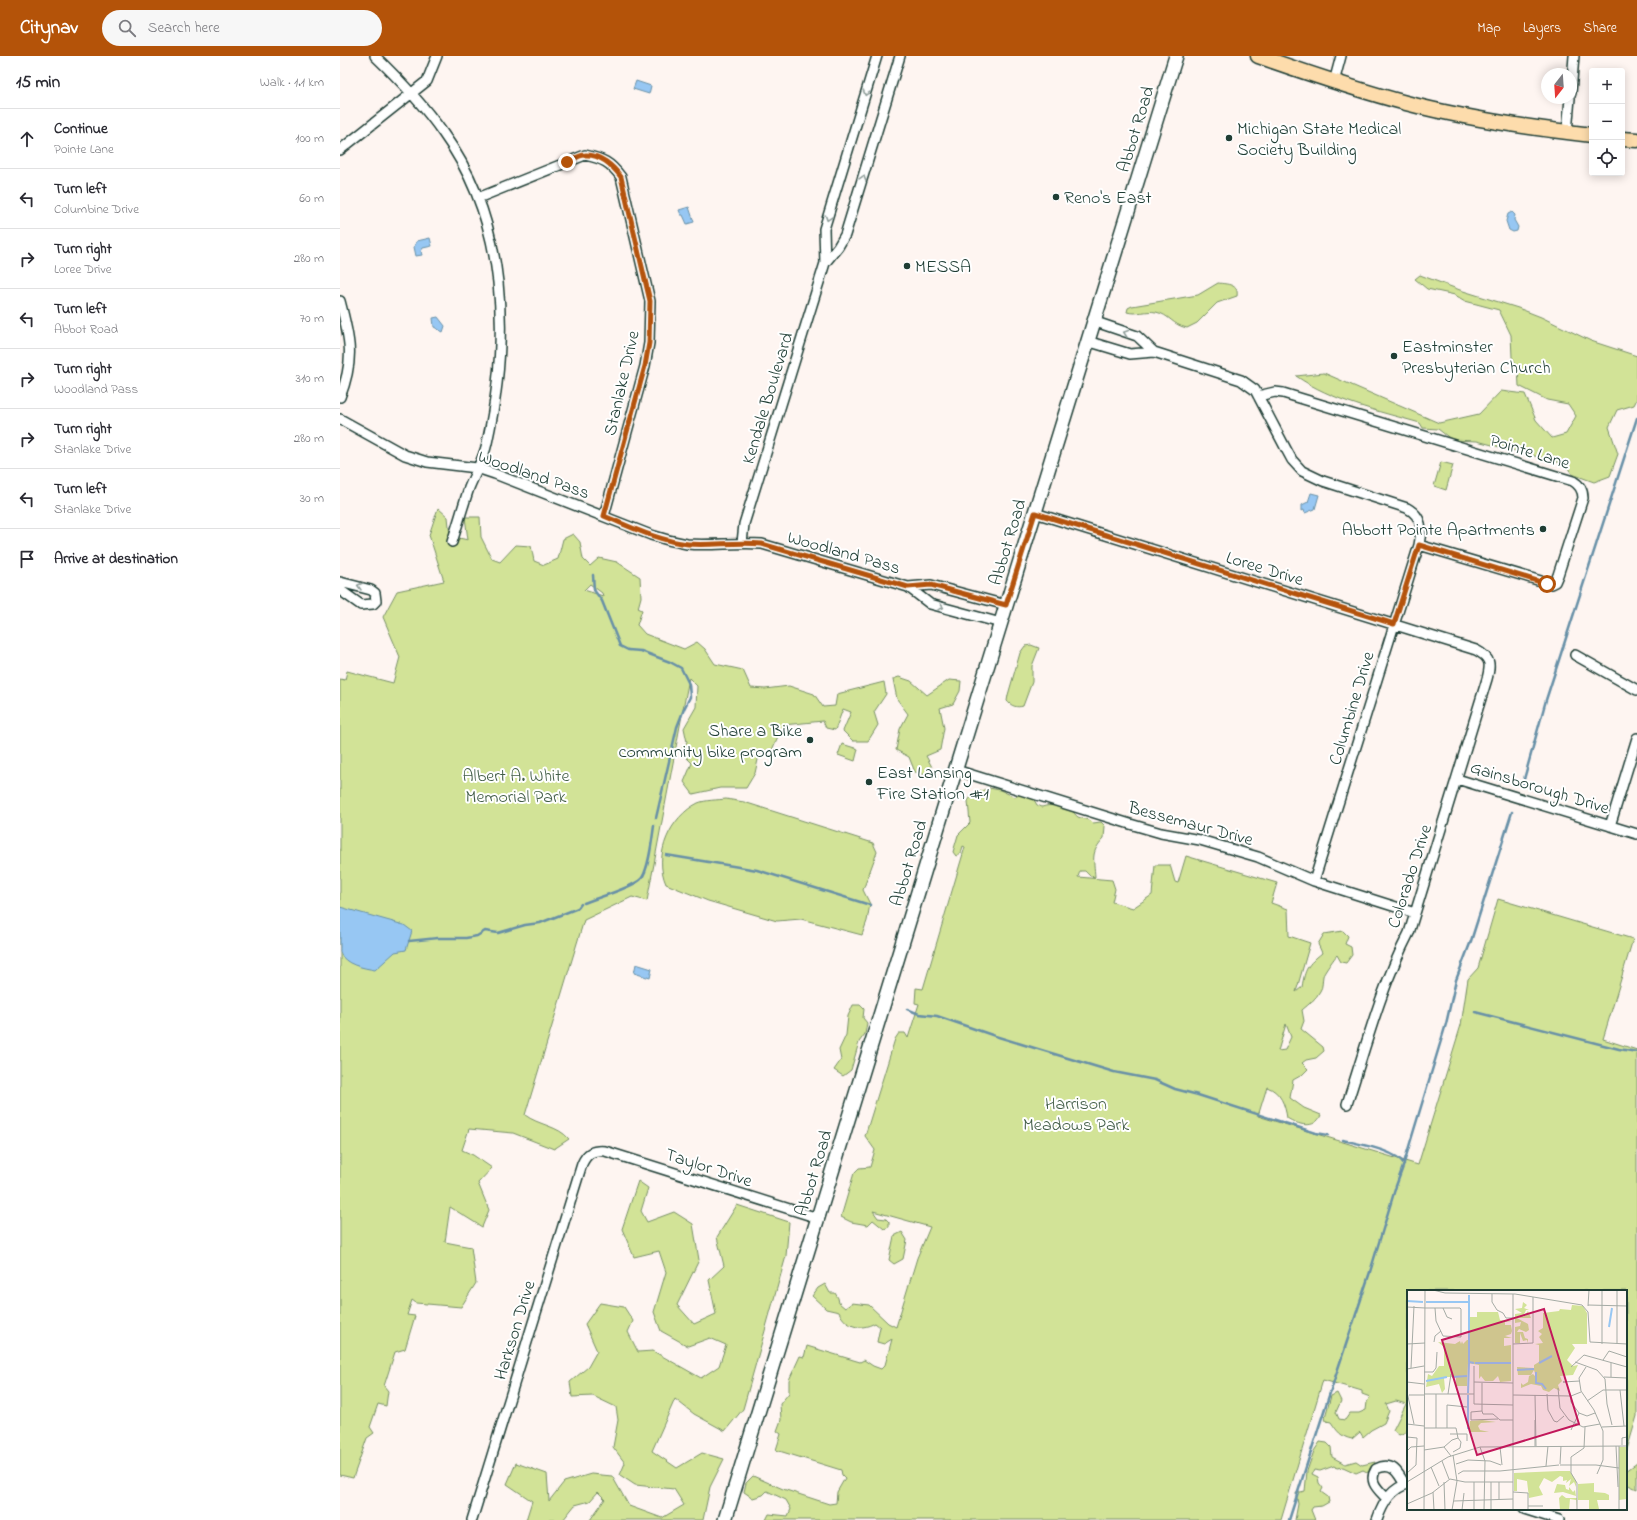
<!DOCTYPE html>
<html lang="en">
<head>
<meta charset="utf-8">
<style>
  body { margin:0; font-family:"Indie Flower",sans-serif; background:#f7f7f7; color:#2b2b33 }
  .controls { position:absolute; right:12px; top:12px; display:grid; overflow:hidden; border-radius:4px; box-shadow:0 2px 10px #0003 }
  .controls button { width:36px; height:36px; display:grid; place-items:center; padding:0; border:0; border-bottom:1px solid #e1e1e2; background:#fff; color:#2b2b33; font:20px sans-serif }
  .compass { position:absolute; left:1201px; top:12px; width:36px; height:36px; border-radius:50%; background:#fff; box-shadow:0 2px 10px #0003; rotate:197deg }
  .stop { position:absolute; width:12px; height:12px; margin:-9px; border:3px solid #b45309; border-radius:50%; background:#fff }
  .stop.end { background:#b45309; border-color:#fff; box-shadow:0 1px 4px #0008 }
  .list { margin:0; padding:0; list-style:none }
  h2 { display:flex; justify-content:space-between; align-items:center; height:52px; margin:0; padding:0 16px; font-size:17px }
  h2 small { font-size:13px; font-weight:400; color:#7c7c81 }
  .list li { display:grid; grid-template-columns:26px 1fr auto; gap:12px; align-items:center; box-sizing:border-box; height:60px; padding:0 16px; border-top:1px solid #e1e1e2 }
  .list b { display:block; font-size:15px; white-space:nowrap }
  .list p { margin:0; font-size:13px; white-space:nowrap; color:#7c7c81 }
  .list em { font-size:13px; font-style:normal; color:#7c7c81 }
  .icon { flex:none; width:22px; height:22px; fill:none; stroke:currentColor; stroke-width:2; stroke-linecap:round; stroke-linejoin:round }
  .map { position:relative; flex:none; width:1297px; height:1464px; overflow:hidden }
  header { display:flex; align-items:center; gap:24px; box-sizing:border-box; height:56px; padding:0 20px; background:#b45309; color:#fff }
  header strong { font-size:19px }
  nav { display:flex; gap:22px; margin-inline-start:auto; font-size:14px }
  .search { width:280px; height:36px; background:#f7f7f7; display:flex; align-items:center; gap:10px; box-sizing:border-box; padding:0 14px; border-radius:22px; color:#7c7c81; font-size:15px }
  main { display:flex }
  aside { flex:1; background:#fff }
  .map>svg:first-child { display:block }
</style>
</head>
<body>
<header>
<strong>Citynav</strong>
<div class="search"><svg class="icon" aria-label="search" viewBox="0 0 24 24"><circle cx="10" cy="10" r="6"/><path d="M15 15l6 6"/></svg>Search here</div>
<nav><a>Map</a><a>Layers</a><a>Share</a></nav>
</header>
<main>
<aside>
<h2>15 min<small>Walk · 1.1 km</small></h2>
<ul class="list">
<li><svg class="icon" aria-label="ahead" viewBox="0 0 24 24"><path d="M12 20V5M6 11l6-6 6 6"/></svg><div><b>Continue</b><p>Pointe Lane</p></div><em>100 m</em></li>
<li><svg class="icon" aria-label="left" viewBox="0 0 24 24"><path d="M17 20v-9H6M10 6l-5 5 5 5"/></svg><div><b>Turn left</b><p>Columbine Drive</p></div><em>60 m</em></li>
<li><svg class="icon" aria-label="right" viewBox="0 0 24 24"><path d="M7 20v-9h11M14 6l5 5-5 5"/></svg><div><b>Turn right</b><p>Loree Drive</p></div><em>280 m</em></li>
<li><svg class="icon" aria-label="left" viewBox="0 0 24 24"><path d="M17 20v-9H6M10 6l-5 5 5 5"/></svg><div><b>Turn left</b><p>Abbot Road</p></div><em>70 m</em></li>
<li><svg class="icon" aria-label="right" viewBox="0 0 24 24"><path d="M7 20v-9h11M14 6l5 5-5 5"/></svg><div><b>Turn right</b><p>Woodland Pass</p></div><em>310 m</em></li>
<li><svg class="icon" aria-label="right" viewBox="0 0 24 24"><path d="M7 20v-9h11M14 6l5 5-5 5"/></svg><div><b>Turn right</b><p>Stanlake Drive</p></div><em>280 m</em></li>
<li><svg class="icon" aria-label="left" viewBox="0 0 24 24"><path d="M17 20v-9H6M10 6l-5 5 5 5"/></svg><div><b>Turn left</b><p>Stanlake Drive</p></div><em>30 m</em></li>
<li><svg class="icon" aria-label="arrive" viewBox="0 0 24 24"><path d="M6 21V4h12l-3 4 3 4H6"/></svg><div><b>Arrive at destination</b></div></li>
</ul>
</aside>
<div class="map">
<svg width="1297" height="1464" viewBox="0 0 1297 1464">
  <rect width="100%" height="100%" fill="#fef5f1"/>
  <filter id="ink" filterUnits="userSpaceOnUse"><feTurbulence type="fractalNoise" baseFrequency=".025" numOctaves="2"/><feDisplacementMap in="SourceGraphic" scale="8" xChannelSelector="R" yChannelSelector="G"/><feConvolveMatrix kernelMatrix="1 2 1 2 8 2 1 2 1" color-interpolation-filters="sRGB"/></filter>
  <g filter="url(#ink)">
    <path fill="#d2e397" stroke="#789066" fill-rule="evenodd" d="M1080,219L1120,234L1178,252L1201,261L1251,285L1297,300V343L1294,349L1277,354L1269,371L1278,398L1270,420L1254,426L1232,418L1225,408L1137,385L1112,384L1098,373L1083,372L1080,367C1038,355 992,345 956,320L984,317L1099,367L1139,358L1161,335L1185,338L1196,364L1212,382L1226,378L1236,360L1228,348L1207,344L1179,330L1178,312L1172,301L1171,279L1159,254L1125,245L1115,239L1087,233L1075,223Z
      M878,227C887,228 899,228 897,240L877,247L857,267L847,272C832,269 830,259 816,256C807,254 796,259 787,256L788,252L792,250L858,239Z
      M1101,406L1113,409L1106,434L1094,430Z
      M98,452L108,461L110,480L128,484L125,461H140L141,481L152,503L160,506L176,489L191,490L194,505L204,509L218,503L223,483L233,478L240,486L243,503L250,510L259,502L277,506L300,521L301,541L298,552L302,554L297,569L305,578L344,593L357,586L365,593L375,608L403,614L411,632L425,633L449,630L474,638L483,651L495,650L497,638L544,626L546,638L534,656L538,669L528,685H513L503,675L511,656L503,653L495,674L486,672L483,665L443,669L432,694L420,695L415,717L406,732H380L353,738L344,726L352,707L340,695L347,686L344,672L356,651L357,630L349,622L307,845L292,841L244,864L185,1059C198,1069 219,1070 229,1083L214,1093L173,1077L129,1073L122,1094L133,1099L152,1112L138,1127L149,1154L142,1171L110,1151L105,1186L131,1191L136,1227L121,1251L76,1247L72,1244L67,1259L75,1260L65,1293L55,1296L44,1330L48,1335L46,1350L38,1348L30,1371L34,1377L27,1382L13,1422L0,1419V623L5,624L7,615L53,627L60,601L43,561L57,535L104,525L89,479ZM250,528L262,537L263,540L244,534Z
      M691,589L699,592L692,610V626L683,650C677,652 671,650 667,645L668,639L680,597L685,590Z
      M559,621L571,625L587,639L609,624L621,625L620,635L613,648L600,652L604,672L600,694L586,700L592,711L586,719L575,716L569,701L556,694L560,673L568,658L557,643L553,623Z
      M502,688L518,693L515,705L498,699Z
      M649,732L660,734L675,741L681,738L693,742L697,749L702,751C710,748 724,749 731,754C734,756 735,759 738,761C744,763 748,763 753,767L761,766L765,770L764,782C750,797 754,802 755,821L750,820L745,815H740L738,821L772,824L775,833L772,846L793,852L812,839L815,809H830L835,826L838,827L846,800L937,827L931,847L948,853L949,880L970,887L956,936L962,931C965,913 967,909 982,897L978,888L984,878L1003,875L1008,880L1005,888L1011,891L1012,899L1006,907L1001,906L997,899C995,901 983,918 983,920C982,925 983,931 980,935C976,943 969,948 962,954L964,965L961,973L983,991L984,995L976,1002L966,1004L962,1007L968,1013L962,1019L953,1024L950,1042L964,1052L981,1059C975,1074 958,1069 947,1062C945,1049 941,1036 927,1031L918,1060L1078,1109L1121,969L1128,923L1138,912L1158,843L1293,883L1263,983L1297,994V1360L1286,1397V1235H1068V1372L1066,1376L1059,1379L1053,1374L1066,1348L1056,1345L1046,1348L1049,1355L1044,1367L1031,1374L1023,1381L1020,1376L1012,1383C1001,1381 997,1375 991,1366L986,1365L985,1361L991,1340L997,1337L1001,1345L996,1356L999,1363L1005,1364L1010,1357H1019L1026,1354L1027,1346L1030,1341L1022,1338V1335L1012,1332L1009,1333L1008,1331L983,1324L941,1464H426L429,1458L448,1460L451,1453L446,1444L427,1435L423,1439L413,1442L404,1436L406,1427L413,1420L443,1433L489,1448L496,1447L497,1436L505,1422L502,1419L501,1414L436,1394L441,1378L437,1375L441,1364L440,1348L449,1337V1324L460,1300L464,1301L467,1290L520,1306L524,1304L533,1310L541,1313L545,1309L552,1283L544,1288L537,1286L540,1271L535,1267C520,1275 506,1271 499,1256L486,1253L472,1240L478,1232L485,1228L490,1237H495L498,1242L499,1247L505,1252L512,1247L529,1249L548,1267L556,1271L577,1202L590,1171L533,1155L538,1162L546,1163L549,1166V1171L544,1173L533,1164L528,1169L511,1166L501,1161L514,1117L519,1112L530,1111L535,1094L525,1080L555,983L559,977H565L568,982L579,948L575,947L576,932L583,933L625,791L623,790L621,797L616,800L613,796L618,779L630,767L628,745L633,738ZM946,968L951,981L945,994L938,995Z
      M386,743L404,746L533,787L537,796L523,834L530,848L527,865L522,879L461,863L437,865L368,845L326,828C313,799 330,761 358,747C365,744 378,744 386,743Z
      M513,949H520L524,953L523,962L527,967L525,978L519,986L511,1014L503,1020L494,1014L501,1004L499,994L506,979L508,960Z
      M298,1125L308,1132L301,1155L307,1166L334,1156L353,1168L359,1204L337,1249L354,1268L376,1258L369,1224L384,1210L377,1181L397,1149L449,1166L446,1200L403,1353L385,1375L354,1358L335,1343L312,1395L337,1412L362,1397L384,1403L370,1431L363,1464H250L265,1443L258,1436L250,1445L235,1449L223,1464H186L192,1445L167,1428L176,1407L207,1418L209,1445L224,1426L251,1418L272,1420L289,1450L322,1462L344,1449L334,1433L295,1429L280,1419L285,1407L273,1391L278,1364L276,1351L253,1340L232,1341L230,1326L248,1311L257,1295L245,1268L260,1247L284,1251L293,1265L288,1276L298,1296L313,1295L361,1322L379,1310L386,1289L370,1282L348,1290L321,1275L314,1256L326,1216L319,1195L294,1201L282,1173Z
      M562,1176L567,1184L563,1203L554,1208L549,1204L554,1180Z
      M980,1386L987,1387L991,1391L992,1401L1005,1408L1016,1405L1022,1409L1035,1406L1034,1412L1029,1417L1023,1414L1016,1417L1003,1411L997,1412L994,1410L980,1415L974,1414L972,1418L978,1421L979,1427L983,1432L981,1436L988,1441L989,1446L982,1450L973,1451L971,1454L975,1464H955L958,1448L956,1437L965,1435L967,1415L974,1395Z
      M1297,1407V1433L1286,1428V1415Z"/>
    <path fill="#97c7f3" stroke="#6790a7" d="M296,25L311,30L309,38L293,33Z
      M349,151L354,166L347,168L343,159H341L339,154Z
      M1172,156L1175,159L1174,164L1178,171L1177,175L1173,176L1169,174L1166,165L1168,158Z
      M90,182L92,190L83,192L81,195L82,199L76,200L74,191L77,185Z
      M98,261L105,270L103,276L94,271L93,262Z
      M971,437L979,439L975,453L965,457L964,454L962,455V449L968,446Z
      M0,851L64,869L72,875L66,894L55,896L35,914C24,912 4,909 0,896C0,889 0,860 0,851Z
      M296,908L312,913L310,922L294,917Z"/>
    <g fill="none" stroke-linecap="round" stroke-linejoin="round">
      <path stroke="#6790a7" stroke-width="2.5" d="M253,519L254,534L262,545L280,590L288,594L301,595L330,606L341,612L349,628L350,641L344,653L337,671L316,762
        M1183,727L1206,644L1297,362
        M326,799L417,814L530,849
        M244,847C256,842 292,832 301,823C309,814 312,783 314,770
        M69,885L98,882H126L137,880L145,875L158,877L185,869L200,867L233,854L238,852L241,848
        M567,953L579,958L597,960L655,980L774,1016L815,1024L835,1033L858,1039L976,1077L988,1079
        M1135,956L1279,993L1297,996
        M1064,1107L1106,968L1116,924L1131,885L1172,756
        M949,1464L984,1355L1030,1216L1056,1130L1064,1108C1056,1094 1018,1088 1003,1084"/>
      <defs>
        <path id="street" d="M35,0C60,24 83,48 103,77C168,167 170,282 147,387C144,402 135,417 129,432C123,450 118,468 112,486
          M994,26L1001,0
          M1231,37L1234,0
          M1227,76L1230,42
          M0,94L87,25L97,0
          M138,142L245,99C263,103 270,106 281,121L310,245L309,287L305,310L264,460
          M485,207L498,191L505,179L560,0
          M0,245C10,283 15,303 0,341
          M753,265L797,280L814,296
          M747,285L790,298L814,296L901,324L915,334L946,393L952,404L962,415L983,425L1067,452C1083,461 1082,473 1079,489L974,825
          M918,340L935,336L943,337L1233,425C1240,429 1243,434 1243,442L1218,519L1215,526L1211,528L1079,489
          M0,363L65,399L87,406L137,412L155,418L311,479C323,483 335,486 347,488C372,490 397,486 422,488L568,531L590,548L661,567
          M695,457L1136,594C1151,602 1151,608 1147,623L1069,877C1041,931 1026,990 1007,1048
          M402,487L404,468L485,207L484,173L537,0
          M0,526L31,534L35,537L36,545L33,548L21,549L0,534
          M568,531L591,529L666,549
          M1235,599L1297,634
          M616,714L790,768L821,777L860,784L918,801L974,825L1075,857
          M1117,723L1297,778
          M1270,770L1297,682
          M1047,1443C1038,1433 1028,1426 1036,1413C1052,1405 1058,1416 1065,1429
          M1184,1453L1219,1464
          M132,1464L242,1108C247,1097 252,1094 265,1095L478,1162
          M1037,1464C1042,1449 1051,1432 1068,1428"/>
        <path id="secondary" d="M385,1464C537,977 683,487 836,0"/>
        <path id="primary" d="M918,0C967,17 1016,34 1066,47C1127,63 1190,72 1252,79
          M1282,83L1297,84"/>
      </defs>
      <use href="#street" stroke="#1f3d34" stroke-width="12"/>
      <use href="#secondary" stroke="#1f3d34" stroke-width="16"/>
      <use href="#primary" stroke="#1f3d34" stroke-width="17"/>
      <use href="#street" stroke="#fff" stroke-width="9"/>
      <use href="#secondary" stroke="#fff" stroke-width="13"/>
      <use href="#primary" stroke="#fddcac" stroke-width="14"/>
    </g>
    <defs><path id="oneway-chevron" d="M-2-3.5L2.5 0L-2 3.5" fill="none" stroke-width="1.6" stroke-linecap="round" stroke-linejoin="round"/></defs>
    <g stroke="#8f9e9a">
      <use href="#oneway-chevron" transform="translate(526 37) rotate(107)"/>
      <use href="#oneway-chevron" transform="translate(523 122) rotate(-73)"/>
      <use href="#oneway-chevron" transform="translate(488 162) rotate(108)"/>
      <use href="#oneway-chevron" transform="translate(786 277) rotate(-161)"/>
      <use href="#oneway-chevron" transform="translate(20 530) rotate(-165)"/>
      <use href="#oneway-chevron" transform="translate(601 551) rotate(16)"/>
    </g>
  </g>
  <g fill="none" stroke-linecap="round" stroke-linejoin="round" filter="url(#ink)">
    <path stroke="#b45309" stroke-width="5" d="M227,106C232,104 239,99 245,99C260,98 273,110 281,121L310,245L309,287L305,310L264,460C291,471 318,485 348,488C373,490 397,485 422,488L568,531L591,529L666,549L695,457L1054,568L1079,489L1207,528"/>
  </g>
  <g fill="#1f3d34" stroke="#fff" stroke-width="1.5">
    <circle cx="889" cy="82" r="4"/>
    <circle cx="716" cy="141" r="4"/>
    <circle cx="567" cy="210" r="4"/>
    <circle cx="1054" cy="300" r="4"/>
    <circle cx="1203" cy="473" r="4"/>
    <circle cx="470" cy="684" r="4"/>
    <circle cx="529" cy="726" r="4"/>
  </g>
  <g text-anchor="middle" stroke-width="4" stroke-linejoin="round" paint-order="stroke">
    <g font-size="18" fill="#1f3d34" stroke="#fff" text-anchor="start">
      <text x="897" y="78">Michigan State Medical<tspan x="897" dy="21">Society Building</tspan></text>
      <text x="724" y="147">Reno's East</text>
      <text x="575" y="216">MESSA</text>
      <text x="1062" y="296">Eastminster<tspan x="1062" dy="21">Presbyterian Church</tspan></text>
      <text x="1195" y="479" text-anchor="end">Abbott Pointe Apartments</text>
      <text x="462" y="680" text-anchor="end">Share a Bike<tspan x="462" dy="21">community bike program</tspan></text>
      <text x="537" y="722">East Lansing<tspan x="537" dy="21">Fire Station #1</tspan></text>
    </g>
    <g font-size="18" fill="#1f3d34" stroke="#fff">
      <text transform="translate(795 73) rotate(-73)" y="6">Abbot Road</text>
      <text transform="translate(281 327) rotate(-77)" y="6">Stanlake Drive</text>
      <text transform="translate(427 342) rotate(-73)" y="6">Kendale Boulevard</text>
      <text transform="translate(1190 395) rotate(17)" y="6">Pointe Lane</text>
      <text transform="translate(194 418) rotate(19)" y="6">Woodland Pass</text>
      <text transform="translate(667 486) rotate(-73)" y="6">Abbot Road</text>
      <text transform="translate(504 496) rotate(16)" y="6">Woodland Pass</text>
      <text transform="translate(925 512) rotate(17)" y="6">Loree Drive</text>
      <text transform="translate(1011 652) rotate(-73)" y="6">Columbine Drive</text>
      <text transform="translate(1200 731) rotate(17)" y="6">Gainsborough Drive</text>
      <text transform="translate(851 767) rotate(15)" y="6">Bessemaur Drive</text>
      <text transform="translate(568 807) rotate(-73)" y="6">Abbot Road</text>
      <text transform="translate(1069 820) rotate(-72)" y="6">Colorado Drive</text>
      <text transform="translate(369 1111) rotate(18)" y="6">Taylor Drive</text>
      <text transform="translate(473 1117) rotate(-73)" y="6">Abbot Road</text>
      <text transform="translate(174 1274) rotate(-73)" y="6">Harkson Drive</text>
    </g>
    <g font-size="18" fill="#435e48" stroke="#fff">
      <text x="176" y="725">Albert A. White<tspan x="176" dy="21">Memorial Park</tspan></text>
      <text x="736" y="1053">Harrison<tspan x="736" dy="21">Meadows Park</tspan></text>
    </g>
  </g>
  <g transform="translate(1067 1234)">
    <rect width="220" height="220" fill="#fef5f1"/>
    <path d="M116,12L120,15L117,18L122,20H119L116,27L121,21L124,28H110L121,34L122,40L119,42L112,39L110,42H116L118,48L121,49V53L120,50L116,51L113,43V53H108V37L113,36L114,32L108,33V24L115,23L108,19L115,18ZM165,15L176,16L180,23V54H165L168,58L160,70L166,76L171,75L166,85L153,86L155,91L151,95L153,101L147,98L142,102L136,100L134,96L124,94L114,98V93L116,95L121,92L122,86L126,84L129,87L127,80L124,85H111L110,77L127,78V75L132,72V55L128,54L136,53L132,47L135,44L131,41L136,38V23L152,21L153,19L164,20ZM70,22H91L93,30L105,31L98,32V35H104L105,41L104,44L98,46L105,48H97V56L104,55V91L93,92L91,86L86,91H78L74,86L72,89V75L61,73L60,96H49V87H39L37,88L38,99L35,103L32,94L19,97L21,84L25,86L32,76H37V57L31,52L48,54L53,51L54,54L55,51L56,54L60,50H61L62,53H59H63V27H70ZM63,131L75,130L89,132L74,133L71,136L73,140L82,142H62ZM212,157H220V209L212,210ZM152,181H163L169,191V197L167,192L162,196L164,189L159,193L160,190L156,191V187L153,186L145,192L137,188L132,197L136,205L122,208L120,191L110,189V201H107V183ZM187,193V202L198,203L202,205V210H190L192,219L182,220V210H171V194ZM150,194L158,195L159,199L162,200V197L166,202L168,200L169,206L156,202L147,203ZM155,205L159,208H170L169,218V210L163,209L162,220H153L152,208Z" fill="#d2e397"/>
    <path fill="none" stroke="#97c7f3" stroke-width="2" d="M62,5V72L67,73M0,11L16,12M19,12H62M202,37L205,18M68,73H104M132,73L145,66M110,80L127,79M129,82V93L135,94L139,99M45,87L60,86M19,91L40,87M61,103L62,73M61,139V105"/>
    <path fill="none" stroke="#a5aba5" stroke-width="1" d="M26,0L38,3L108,4L175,15L181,22L183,52L220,54M195,0V54M210,0V54M85,4V12L90,20L96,23L99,28H106M181,15L220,16M181,16L182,0M0,17L18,18M18,18H53L54,19V47L36,46L29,31L28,18M36,18L40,27L45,29M27,52L28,46L34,41M0,54L18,53M106,54L126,53V7M196,70L202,61L220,67M168,72L190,80L198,89L200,114L205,135M204,73V87M67,76V114L106,115M164,77L177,65L220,77M179,77L172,88L174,101L187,120L196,141V170L190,184M4,78L7,16M0,79L17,76M17,82H26L29,78L30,62M197,87L220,88M0,92L17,94M67,92L106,93M160,92H156L173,91M151,98L153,118L162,130L176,137L193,134M213,100L217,136M0,102L7,134M17,104H67M29,104V138M41,104L44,84M140,104L141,120L147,131L150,132L157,126M2,105H17M106,105L164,106L174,102M128,105L129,156M164,106V112L172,123L180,126L188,123M180,111L196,100H220M75,121V93M91,129L64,130V122L75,121L76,124H86L93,130H106M0,134L17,136M195,137L220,136M17,138H49L51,148M40,138V115L60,117M164,140L172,123M43,144H60V151M0,147L10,148L9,175L0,183M215,155V148L220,147M128,156V130M209,156L211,197M37,157L45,150L51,148M73,157L78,171L77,220M93,157L95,175M17,160L37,157L44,166M0,161L4,157L17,156M46,162L53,158L54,152L51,148M35,171L42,189M49,174L61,170L83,171L94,175M153,174L154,156M153,175H189L212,178M139,176L141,156M24,177L32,196M51,184L56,181H93L152,175M0,192L41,167L73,157L220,156M37,192L38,220M92,192V209M26,202L27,220M106,202L121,203V220M47,211L106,209M0,214L25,203L43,189L58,192H106M121,216H136M17,220L18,0M45,220L50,191L46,165M55,220L57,203M67,220V192M84,220V192M106,220V4M170,220V193L164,183V167L177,158L178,137M212,220V156"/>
    <path fill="#c2185b" fill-opacity="0.15" stroke="#c2185b" stroke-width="2" d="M137,19L172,134L70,165L35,50Z"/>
    <rect width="220" height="220" fill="none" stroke="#1f3d34" stroke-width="2"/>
  </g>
</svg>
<div class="controls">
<button>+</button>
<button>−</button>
<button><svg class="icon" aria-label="locate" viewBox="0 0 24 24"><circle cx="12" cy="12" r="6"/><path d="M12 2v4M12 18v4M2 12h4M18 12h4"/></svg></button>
</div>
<svg class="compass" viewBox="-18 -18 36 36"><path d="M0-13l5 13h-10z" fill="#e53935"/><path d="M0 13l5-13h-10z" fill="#7c7c81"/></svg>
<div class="stop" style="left:1207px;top:528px"></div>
<div class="stop end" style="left:227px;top:106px"></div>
</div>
</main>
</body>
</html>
